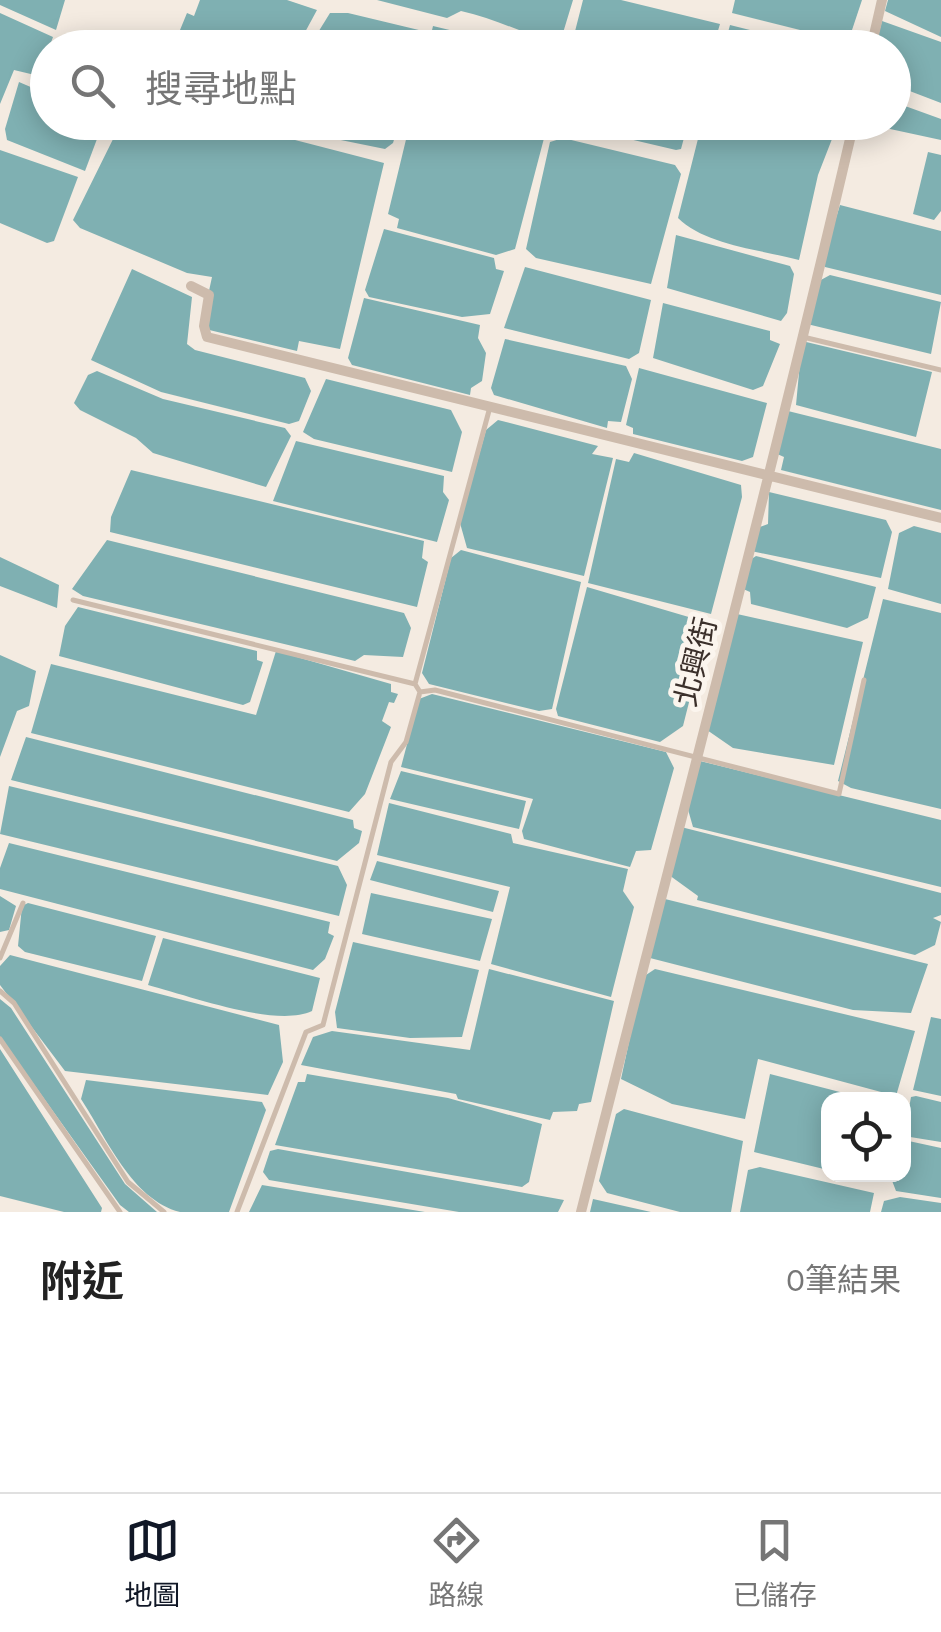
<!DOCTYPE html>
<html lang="zh-TW">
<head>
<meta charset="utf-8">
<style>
  body { margin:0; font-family:Karla,"Noto Sans TC",sans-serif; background:#f2f2f2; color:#222 }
  .controls { position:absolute; right:30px; bottom:30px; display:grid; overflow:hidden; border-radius:20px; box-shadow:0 5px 25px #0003 }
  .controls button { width:90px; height:90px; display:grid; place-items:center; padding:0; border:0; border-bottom:2px solid #e0e0e0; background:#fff; color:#222; font:50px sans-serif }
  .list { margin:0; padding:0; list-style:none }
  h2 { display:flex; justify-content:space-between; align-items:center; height:130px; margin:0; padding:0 40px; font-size:42px }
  h2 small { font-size:32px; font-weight:400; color:#767676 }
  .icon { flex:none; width:55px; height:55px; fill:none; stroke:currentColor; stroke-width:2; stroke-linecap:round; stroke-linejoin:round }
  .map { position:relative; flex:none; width:941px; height:1212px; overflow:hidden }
  .search { position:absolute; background:#fff; box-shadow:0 5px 25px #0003; left:30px; right:30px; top:30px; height:110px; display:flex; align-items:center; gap:25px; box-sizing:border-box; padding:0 35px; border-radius:55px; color:#767676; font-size:38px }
  .sheet { height:280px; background:#fff }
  nav { display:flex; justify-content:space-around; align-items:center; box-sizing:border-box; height:140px; border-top:2px solid #e0e0e0; background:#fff; font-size:28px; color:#767676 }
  nav a { display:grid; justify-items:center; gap:5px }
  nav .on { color:#111827 }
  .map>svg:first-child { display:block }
</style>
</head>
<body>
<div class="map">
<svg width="941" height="1212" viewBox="0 0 941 1212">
  <rect width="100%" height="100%" fill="#f4ebe1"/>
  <path fill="#7fb0b2" d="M0,0H65L56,30L0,5Z
    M200,0H287L317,10L297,47H173L187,13L194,16Z
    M377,0H573L559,46C524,33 496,19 461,11L447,18Z
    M583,0H621L720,24L713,47H571Z
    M735,0H862L848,42L732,13Z
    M888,0H941V37L885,11Z
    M0,13L53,37L39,76L14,70L0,104Z
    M330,13H348L423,31L419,47H309Z
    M882,21L941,42V103L894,85V48H875Z
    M730,25L818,47H724Z
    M433,26L521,47H428Z
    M19,82L47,94L48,122L103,123L85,171L7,140L5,129Z
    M894,102L941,119V140L867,124L894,122Z
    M121,123H254L268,133L384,163L340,349L299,341L297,351L201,328L212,277L187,273L80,228L73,220Z
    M399,123L393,143L385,149L262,124Z
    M410,123H548L515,249L496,255L397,228L399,219L388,214Z
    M561,123V122L688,123L681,149L676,150Z
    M702,123L818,122L825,128L824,136L832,139L818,175L799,260C762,250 705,245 678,218Z
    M563,138L675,165L681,174L651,284L536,258L526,249L550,142Z
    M0,150L78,177L54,241L47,243L0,223Z
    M928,152L941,155V211L934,220L913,214Z
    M840,205L941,231V295L825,267L824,257Z
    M384,229L494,258L496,269L504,271L490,314L462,317L369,297L365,290Z
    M676,235L790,266L794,274L787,313L781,321L667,288Z
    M525,267L651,300L639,353L629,359L504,328Z
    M132,269L192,297L187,344L195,350L305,378L311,391L299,421L289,424L161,392L91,360Z
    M830,275L941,302L931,354L807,324L819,281Z
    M364,298L480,325L478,338L486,353L482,381L471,388L470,395L352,365L348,358Z
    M663,303L770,331V340L780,344L763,386L753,390L653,358Z
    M505,339L626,366L632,379L621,422L608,421L607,428L494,395L491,388Z
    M802,341L932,372L916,437L796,405Z
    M639,368L767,403L753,457L742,461L633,434V428L626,425Z
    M97,371L163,399L285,428L291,436L266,487L153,453L136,438L80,410L74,403L88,375Z
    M326,379L451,410L462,432L452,472L314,439L303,432Z
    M788,411L941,449V510L781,470L784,457L775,453Z
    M498,420L598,446L592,454L613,458L584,576L467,548L460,523L486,430Z
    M296,441L444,476L443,492L449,500L437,542L273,501Z
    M634,453L741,485L742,497L711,614L588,583L616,459L629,462Z
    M131,470L424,541L422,558L428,562L417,607L110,532L111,517Z
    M769,492L886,520L892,532L881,578L751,551L757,528L768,524Z
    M914,526L941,533V604L888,589L899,533Z
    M107,540L404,613L411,628L403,657L364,655L355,661L83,596L72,589Z
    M461,550L581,582L552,709L539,711L429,684L422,673L451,558Z
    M756,556L876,587L868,618L847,628L751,604L750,592L741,588L750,560Z
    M0,557L59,585L57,608L0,586Z
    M587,587L709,623L683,726L660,742L558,716L556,709Z
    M883,599L941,613V809L851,788L838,781Z
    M78,607L257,651V660L263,662L250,702L243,705L59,656L65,626Z
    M737,614L863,642L834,765L733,748L707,730Z
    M276,651L391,684V692L398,694L394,703L389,702L382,721L391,727L365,794L349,812L31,733L51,664L256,715Z
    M0,655L36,671L29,706L17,711L0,757Z
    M432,694L666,752L674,768L651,850L636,851L630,867L524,839L522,831L533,799L401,767L419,699Z
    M26,737L353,820L354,828L362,831L359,843L337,861L11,780Z
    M700,761L941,820V887L693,827L687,806Z
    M401,771L526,801L519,829L390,799Z
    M9,786L338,866L347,885L339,916L0,834Z
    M389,803L511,834L513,843L628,869L623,891L634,907L611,997L491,964L510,887L377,855Z
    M681,827L941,893V915L933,918L941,922L935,945L915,955L697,900L698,896L669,875Z
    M9,843L330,922L328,933L334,936L325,959L313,970L0,889V868Z
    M377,861L499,891L493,912L370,880Z
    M371,893L492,919L480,961L362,934Z
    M0,896L16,906L9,930L0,932Z
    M665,899L928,964L911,1013L853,1010L650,958Z
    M28,903L156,936L142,981L25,952L18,946L22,906Z
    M163,938L320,978L312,1011C276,1028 190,996 148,985Z
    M353,942L479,970L462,1037L410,1038L337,1028L335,1012Z
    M10,955L279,1025L283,1062L268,1095L65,1071L0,985V966Z
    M489,969L614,1001L591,1102L579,1104L577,1111L553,1112L550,1120L458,1099L456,1094L301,1065L313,1037L332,1031L470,1050Z
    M655,969L915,1031L896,1096L758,1059L745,1119L672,1104L621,1079L643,977Z
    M0,999L11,1008L125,1184L157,1212H129L120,1205L0,1037Z
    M931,1017L941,1019V1096L913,1090Z
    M0,1049L102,1208L101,1212H64L0,1196Z
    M307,1074L448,1098L542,1124L529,1182L522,1187L275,1145L298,1082H305Z
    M770,1074L867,1099L828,1100V1170L754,1152Z
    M86,1080L262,1102L266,1110L229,1212C214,1212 195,1212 180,1212C132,1200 106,1137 81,1099Z
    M916,1096L941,1102V1142L904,1136L911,1097Z
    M624,1109L743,1141L731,1212H680L607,1193L599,1181L616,1114Z
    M904,1140L941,1148V1198L896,1191L891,1178L904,1174Z
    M278,1149L564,1200L558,1212H459L269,1180L263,1172L270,1151Z
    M760,1167L874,1193L870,1212H740L748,1170Z
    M262,1185L425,1212H249Z
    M900,1197L941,1203V1212H881L884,1201Z
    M593,1199L651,1212H590Z"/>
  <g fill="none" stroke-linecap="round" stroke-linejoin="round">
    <path stroke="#cdbbac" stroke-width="5" d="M803,337L941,370
      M73,600L415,684L420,692L435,690L839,794L864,680
      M415,684L490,407
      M0,958L23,903
      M0,991L14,1003L128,1182L164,1212
      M0,1039L120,1212
      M237,1212L306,1032L323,1025L391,762L406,742L420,692"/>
    <path stroke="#cdbbac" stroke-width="10" d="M871,48L882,0
      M191,286L209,295L204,326L207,337L941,518
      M581,1212C673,849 769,487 854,122"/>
  </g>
  <g text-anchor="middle" stroke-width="10" stroke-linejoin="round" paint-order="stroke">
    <g font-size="30" fill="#3b302b" stroke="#fbf5ee">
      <text transform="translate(696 662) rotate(-76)" y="10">北興街</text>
    </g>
  </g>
</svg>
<div class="controls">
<button><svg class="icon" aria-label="locate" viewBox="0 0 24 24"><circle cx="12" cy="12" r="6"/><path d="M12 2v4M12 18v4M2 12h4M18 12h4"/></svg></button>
</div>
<div class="search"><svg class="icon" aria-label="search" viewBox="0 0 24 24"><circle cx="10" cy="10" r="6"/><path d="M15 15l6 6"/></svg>搜尋地點</div>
</div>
<section class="sheet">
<h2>附近<small>0筆結果</small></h2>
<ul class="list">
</ul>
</section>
<nav>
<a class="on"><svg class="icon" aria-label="map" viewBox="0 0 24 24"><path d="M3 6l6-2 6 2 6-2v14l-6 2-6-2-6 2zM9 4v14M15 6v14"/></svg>地圖</a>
<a><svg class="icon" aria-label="directions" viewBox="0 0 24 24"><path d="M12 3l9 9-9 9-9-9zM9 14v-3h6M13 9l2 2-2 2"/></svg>路線</a>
<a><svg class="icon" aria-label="saved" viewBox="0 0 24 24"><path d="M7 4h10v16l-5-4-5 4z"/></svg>已儲存</a>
</nav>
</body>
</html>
